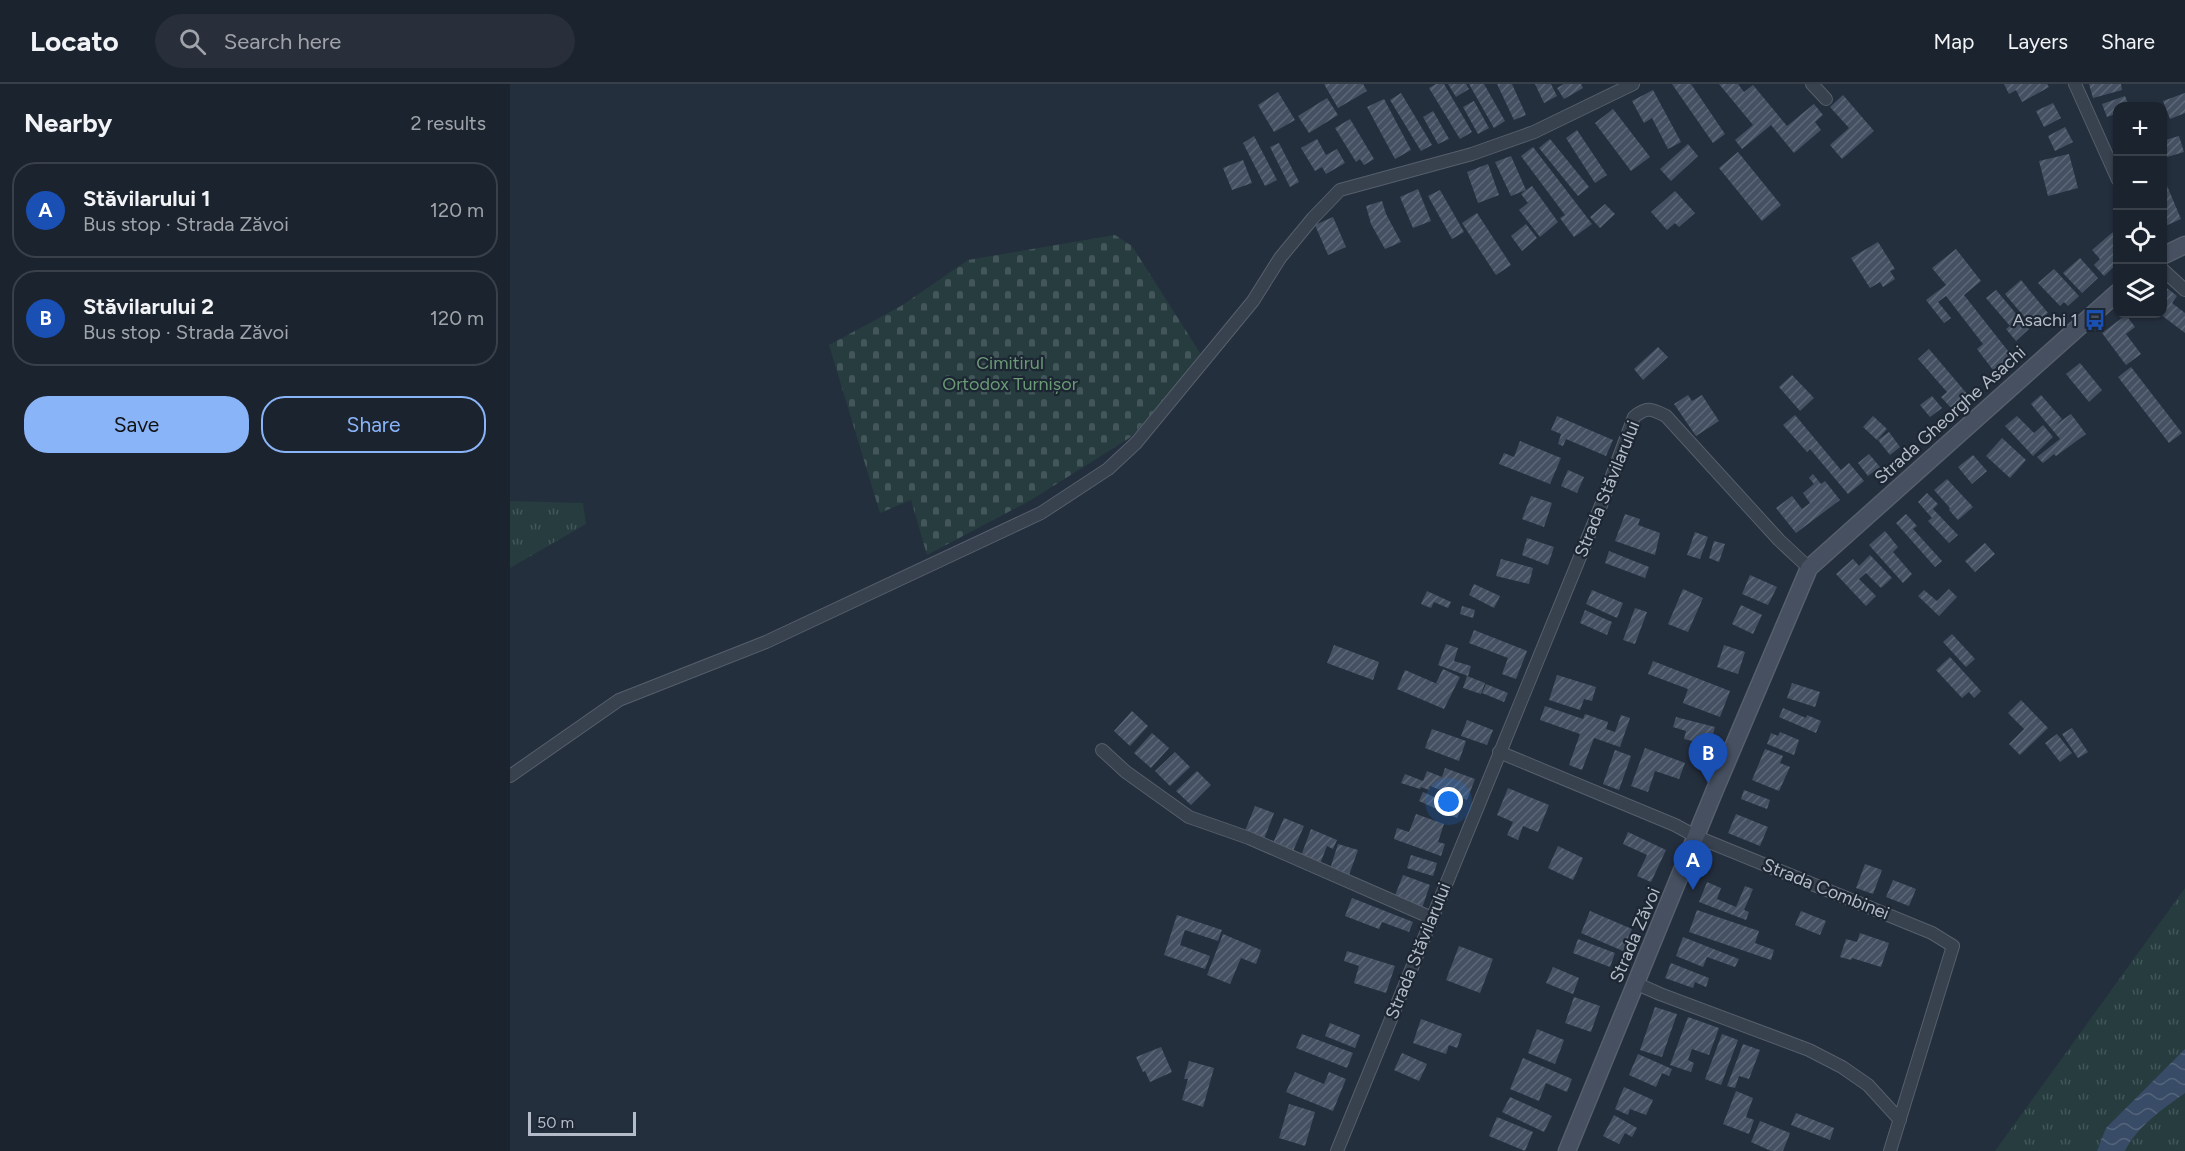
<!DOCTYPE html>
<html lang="en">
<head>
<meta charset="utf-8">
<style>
  body { margin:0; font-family:Figtree,sans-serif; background:#282f3a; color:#f1f3f6 }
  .controls { position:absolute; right:18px; top:18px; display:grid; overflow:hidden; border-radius:12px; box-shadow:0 2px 4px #0004 }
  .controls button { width:54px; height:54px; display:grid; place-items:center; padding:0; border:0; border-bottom:2px solid #39404a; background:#1b232e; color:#f1f3f6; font:30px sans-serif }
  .scale { position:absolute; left:18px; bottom:15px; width:108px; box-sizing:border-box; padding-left:6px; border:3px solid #b4bcc9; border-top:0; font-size:16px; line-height:21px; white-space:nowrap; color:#b4bcc9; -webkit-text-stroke:4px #1d2633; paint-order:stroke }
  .you { position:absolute; left:939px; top:718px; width:21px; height:21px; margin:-15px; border:4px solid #fff; border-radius:50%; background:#1a73e8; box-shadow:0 0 0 9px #1a73e833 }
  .badge { display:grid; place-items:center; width:39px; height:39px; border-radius:50%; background:#8ab4f8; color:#fff; font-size:20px; font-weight:700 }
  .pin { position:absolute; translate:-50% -50px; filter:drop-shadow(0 2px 3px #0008) }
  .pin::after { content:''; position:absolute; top:32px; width:21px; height:18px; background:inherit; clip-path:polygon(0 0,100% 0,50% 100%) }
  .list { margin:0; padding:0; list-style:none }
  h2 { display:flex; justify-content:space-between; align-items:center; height:78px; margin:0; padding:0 24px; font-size:26px }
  h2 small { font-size:20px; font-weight:400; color:#a0a4aa }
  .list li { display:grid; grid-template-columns:39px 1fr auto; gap:18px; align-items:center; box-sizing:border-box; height:96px; margin:0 12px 12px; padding:0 12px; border:2px solid #39404a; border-radius:24px }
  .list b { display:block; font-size:22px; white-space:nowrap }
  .list p { margin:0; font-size:20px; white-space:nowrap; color:#a0a4aa }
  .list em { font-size:20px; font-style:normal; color:#a0a4aa }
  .actions { display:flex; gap:12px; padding:18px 24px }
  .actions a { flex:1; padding:14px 0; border:2px solid #8ab4f8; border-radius:24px; text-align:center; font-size:21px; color:#8ab4f8 }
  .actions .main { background:#8ab4f8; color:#111 }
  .icon { flex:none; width:33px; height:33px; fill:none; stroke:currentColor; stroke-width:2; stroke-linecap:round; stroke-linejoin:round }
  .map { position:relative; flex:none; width:1675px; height:1067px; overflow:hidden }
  header { display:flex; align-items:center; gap:36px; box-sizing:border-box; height:84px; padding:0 30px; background:#1b232e; border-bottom:2px solid #39404a }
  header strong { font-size:28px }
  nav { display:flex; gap:33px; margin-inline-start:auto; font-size:21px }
  .search { width:420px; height:54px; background:#282f3a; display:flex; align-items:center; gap:15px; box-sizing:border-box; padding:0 21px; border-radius:33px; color:#a0a4aa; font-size:22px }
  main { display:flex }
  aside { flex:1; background:#1b232e }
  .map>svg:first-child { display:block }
</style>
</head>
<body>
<header>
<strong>Locato</strong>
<div class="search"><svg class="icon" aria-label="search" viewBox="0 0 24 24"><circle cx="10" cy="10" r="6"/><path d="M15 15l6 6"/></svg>Search here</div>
<nav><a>Map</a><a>Layers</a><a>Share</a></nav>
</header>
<main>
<aside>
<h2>Nearby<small>2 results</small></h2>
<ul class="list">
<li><span class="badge" style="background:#1a4fb4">A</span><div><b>Stăvilarului 1</b><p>Bus stop · Strada Zăvoi</p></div><em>120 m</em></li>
<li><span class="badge" style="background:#1a4fb4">B</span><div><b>Stăvilarului 2</b><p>Bus stop · Strada Zăvoi</p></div><em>120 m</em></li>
</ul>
<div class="actions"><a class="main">Save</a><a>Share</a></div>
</aside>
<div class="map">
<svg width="1675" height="1067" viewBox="0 0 1675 1067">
  <defs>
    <pattern id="grass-tufts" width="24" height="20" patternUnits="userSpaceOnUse" patternTransform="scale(1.5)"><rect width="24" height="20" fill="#263c3f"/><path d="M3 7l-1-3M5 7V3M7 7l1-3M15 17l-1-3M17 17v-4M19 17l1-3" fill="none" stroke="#435659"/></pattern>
    <pattern id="cemetery-stones" width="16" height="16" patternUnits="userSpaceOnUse" patternTransform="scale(1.5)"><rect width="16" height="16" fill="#263c3f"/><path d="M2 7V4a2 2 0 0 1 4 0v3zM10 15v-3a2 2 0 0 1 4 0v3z" fill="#435659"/></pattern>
    <pattern id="water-waves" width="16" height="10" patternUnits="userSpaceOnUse" patternTransform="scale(1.5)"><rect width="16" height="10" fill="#394c67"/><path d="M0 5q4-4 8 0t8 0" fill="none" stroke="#53647b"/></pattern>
    <pattern id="building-hatch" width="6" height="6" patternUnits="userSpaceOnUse" patternTransform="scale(1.5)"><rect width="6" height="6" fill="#455162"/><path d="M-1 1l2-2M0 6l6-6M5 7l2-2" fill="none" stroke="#5d6877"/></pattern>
  </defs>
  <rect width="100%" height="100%" fill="#242f3e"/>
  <path fill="url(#grass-tufts)" d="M0,417L73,419L76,440L0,484Z
    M1675,804V1067H1485Z"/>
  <path fill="url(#cemetery-stones)" d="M605,151L622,162L692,272L621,353L521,416L417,471L401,416L370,429L319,261L391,222L458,176Z"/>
  <path fill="url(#water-waves)" d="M1675,965V1009C1653,1025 1627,1042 1615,1067H1587L1596,1044Z"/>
  <path fill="url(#building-hatch)" d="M814,0H853L857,7L828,24Z
    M926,0H934L962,48L950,55L919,4Z
    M938,0H956L959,5L946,13Z
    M959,0H974L995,37L984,44Z
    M987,0H1002L1016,31L1004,36Z
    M1025,0H1041L1047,12L1034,19Z
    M1054,0H1071L1073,4L1054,15L1047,4Z
    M1162,0H1181L1215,50L1203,59Z
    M1209,0H1228L1234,8L1243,1L1277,42L1304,20L1313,31L1305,38L1311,46L1284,69L1261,41L1232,65L1225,56L1243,41Z
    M1494,0H1537L1539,3L1512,18L1506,6L1499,10Z
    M1579,0H1611L1612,6L1583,14Z
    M1143,6L1171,58L1158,65L1142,34L1134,39L1122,17Z
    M768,8L785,36L764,48L748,21Z
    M891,9L922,61L911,67L880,16Z
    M1675,9V29L1660,35L1653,17Z
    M1333,11L1364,47L1332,75L1320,61L1339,44L1320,23Z
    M1615,12L1619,22H1608V29L1597,33L1592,20Z
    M817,14L828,31L799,49L788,32Z
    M874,15L901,66L885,75L857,23Z
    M964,17L979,44L968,50L953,23Z
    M1543,19L1551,34L1534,43L1526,27Z
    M1103,25L1140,73L1121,87L1085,39Z
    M923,27L939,55L928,60L913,33Z
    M840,35L864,75L854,81L850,75L846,78L825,44Z
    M1555,43L1563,58L1545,67L1538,52Z
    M1067,46L1097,91L1085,99L1056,54Z
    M744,52L767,96L755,102L733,59Z
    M1669,52L1674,68L1657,73L1652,57Z
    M807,55L816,71L827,65L835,79L816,90L812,83L805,87L791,64Z
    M1040,55L1079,103L1068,112L1029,64Z
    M769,59L789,98L780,103L760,63Z
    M1178,60L1188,72L1161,97L1150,85Z
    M1023,63L1082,140L1064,153L1050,134L1055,131L1011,72Z
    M1228,68L1271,121L1252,137L1209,84Z
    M1559,70L1568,104L1538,112L1529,77Z
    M1001,72L1016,106L1001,112L985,78Z
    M733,76L742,99L722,106L713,84Z
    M978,80L989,111L968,119L957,88Z
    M1655,97L1671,135L1653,143V98Z
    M1022,102L1048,138L1030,153L1009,126L1018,119L1011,110Z
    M908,105L921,137L903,144L890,113Z
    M930,106L954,148L942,155L918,112Z
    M1165,107L1185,129L1169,143L1165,139L1157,146L1141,128Z
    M872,117L876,130L891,158L875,165L861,140L856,122Z
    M1095,120L1105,130L1090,144L1080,133Z
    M967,129L1001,181L986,191L952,139Z
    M823,133L836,163L818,171L805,141Z
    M1016,140L1027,154L1012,167L1001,152Z
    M1603,148L1608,153V179L1594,192L1584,181L1590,175L1582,166Z
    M1368,158L1385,185L1380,187L1385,195L1373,203L1370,198L1360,204L1341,174Z
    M1446,165L1471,197L1454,211L1502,272L1483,286L1467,265L1473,260L1436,212L1428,218L1441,234L1434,239L1416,216L1436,201L1422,184Z
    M1570,174L1588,194L1572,209L1553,189Z
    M1544,185L1569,212L1558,222L1554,218L1550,222L1528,199Z
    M1511,196L1538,229L1522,242L1495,210Z
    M1653,201L1667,212L1662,219L1675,229V249L1650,230H1653Z
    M1486,206L1519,245L1506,257L1496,245L1500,242L1476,214Z
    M1616,231L1625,243L1616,250L1631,270L1616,281L1592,249Z
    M1148,263L1158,273L1133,296L1124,285Z
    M1419,265L1458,311L1442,325L1431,313L1437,308L1408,275Z
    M1570,279L1592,306L1579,318L1556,290Z
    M1621,283L1672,349L1659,359L1608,293Z
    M1282,291L1304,314L1290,327L1269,303Z
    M1178,311L1182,317L1192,311L1209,337L1186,352L1164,320Z
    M1531,311L1552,335L1544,342L1561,330L1576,350L1546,372L1544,370L1533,379L1527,373L1550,355L1521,320Z
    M1422,312L1432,324L1420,333L1410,321Z
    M1285,331L1331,386L1339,379L1354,397L1338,410L1300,365L1297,368L1273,341Z
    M1047,332L1103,356L1096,372L1056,355L1053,362L1048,360L1051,350L1041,346Z
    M1363,332L1377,345L1367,356L1353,343Z
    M1507,332L1524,349L1533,341L1543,353L1523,372L1495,342Z
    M1379,348L1390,363L1380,371L1368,356Z
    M1492,354L1516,376L1500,394L1476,372Z
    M1010,357L1051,374L1040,400L989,380L994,369L1004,373Z
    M1359,370L1370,383L1358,392L1348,379Z
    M1463,371L1477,387L1462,400L1448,383Z
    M1058,386L1074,393L1067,409L1051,402Z
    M1303,390L1311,400L1315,397L1330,416L1286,449L1266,424L1282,412L1292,425L1300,419L1293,409L1304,400L1299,394Z
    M1437,395L1463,423L1448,436L1439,426L1440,424L1424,406Z
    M1417,409L1428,420L1423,425L1448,451L1439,459L1418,437L1422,434L1408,418Z
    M1021,412L1042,419L1034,443L1012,435Z
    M1115,430L1130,435L1128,441L1150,449L1145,471L1105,457Z
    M1396,430L1407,442L1403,445L1432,477L1425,483L1386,439Z
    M1375,447L1388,463L1383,468L1402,490L1393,499L1359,461Z
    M1185,448L1198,453L1190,475L1177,471Z
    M1017,454L1044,463L1038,481L1012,471Z
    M1204,457L1215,460L1209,478L1199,474Z
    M1475,459L1485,470L1465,488L1455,477Z
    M1099,467L1139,483L1135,494L1095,479Z
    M1360,471L1382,494L1371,504L1356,489L1349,495L1366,512L1356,522L1326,490L1343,475L1349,482Z
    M991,475L1023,484L1019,500L986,492Z
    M1240,491L1267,503L1258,521L1232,510Z
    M964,500L990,512L984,524L959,511Z
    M1173,505L1193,514L1178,548L1158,540Z
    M1439,505L1447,513L1429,532L1408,512L1414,506L1427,517Z
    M1082,506L1113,519L1107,534L1076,520Z
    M917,507L941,518L938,524L924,518L921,524L911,520Z
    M1231,521L1252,531L1243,550L1222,540Z
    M952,522L965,526L963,534L950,530Z
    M1125,524L1137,528L1125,560L1113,556Z
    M1075,526L1102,538L1097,551L1070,539Z
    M964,546L1017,567L1006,595L992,590L998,574L959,559Z
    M1442,550L1465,575L1456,583L1433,558Z
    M936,560L948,564L944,577L961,582L958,592L928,581Z
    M824,561L869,578L863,596L817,579Z
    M1214,561L1235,568L1228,590L1207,583Z
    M1440,573L1471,607L1464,614L1459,608L1452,614L1426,586Z
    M1143,577L1220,607L1210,633L1173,619L1178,605L1138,590Z
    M933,585L950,593L934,625L887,605L895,586L932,602L926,599Z
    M1047,591L1086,603L1082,617L1074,615L1070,626L1039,616Z
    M957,592L975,599L971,610L953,604Z
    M1282,599L1310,608L1305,623L1277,614Z
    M976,600L998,609L994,618L972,609Z
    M1511,616L1538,644L1510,671L1499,660L1514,645L1498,629Z
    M1035,622L1073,635L1075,630L1098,638L1096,645L1105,648L1111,631L1120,634L1110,663L1084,654L1072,686L1059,681L1070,650L1030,636Z
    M1273,624L1296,634L1297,631L1311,637L1306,649L1269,633Z
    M622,627L638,642L620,662L604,647Z
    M1166,633L1205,643L1201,657L1192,654L1191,659L1174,655L1176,647L1163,643Z
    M957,636L983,646L977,661L951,652Z
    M1562,644L1578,668L1568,674L1552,650Z
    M922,645L956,657L949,677L915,664Z
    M1270,648L1289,656L1284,671L1257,660L1261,649L1268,652Z
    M642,649L659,664L641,684L624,669Z
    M1547,650L1562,669L1550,678L1535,659Z
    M1135,664L1175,679L1169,695L1145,687L1138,708L1121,702Z
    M1255,665L1273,672L1270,679L1280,683L1269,707L1242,696Z
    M1105,666L1121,672L1109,706L1093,700Z
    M665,668L680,683L660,702L645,687Z
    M935,684L965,695L957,716L920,702L919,706L911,703L910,705L891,699L895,690L913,697L917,687L932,693Z
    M687,687L701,701L681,721L666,707Z
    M998,704L1039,721L1028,748L1013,742L1008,756L997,751L1003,738L987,731Z
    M1234,706L1260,716L1257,725L1231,715Z
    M913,708L951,725L947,734L909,717Z
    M745,722L764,729L754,755L735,747Z
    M906,730L934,740L928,758L935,760L931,772L884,755L887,744L899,748Z
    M1226,730L1258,743L1250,762L1218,749Z
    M774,734L794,742L783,767L763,759Z
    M801,745L827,756L823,765L817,762L810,780L791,772Z
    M1118,748L1156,766L1141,798L1127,792L1137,771L1113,760Z
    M828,760L848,766L839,791L820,785Z
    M1048,762L1073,774L1063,796L1038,784Z
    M901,771L927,779L923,792L897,784Z
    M1355,780L1372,786L1363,810L1346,804Z
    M893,791L920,801L912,824L884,814Z
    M1383,796L1406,805L1399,822L1376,813Z
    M1197,798L1211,804L1207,815L1226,823L1235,802L1243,805L1234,826L1239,828L1236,836L1189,818Z
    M842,814L903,838L899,848L872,838L869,845L835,832Z
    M1187,826L1249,847L1245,859L1264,866L1261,876L1179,848Z
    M1080,827L1122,845L1113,867L1071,849Z
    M1291,827L1316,837L1310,851L1285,841Z
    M667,831L712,846L708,857L675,846L670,861L700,872L695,885L654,871Z
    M1350,849L1379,859L1371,883L1342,874L1341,876L1330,873L1336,855L1347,858Z
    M713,850L751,866L746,880L731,874L720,900L697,891Z
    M1173,853L1229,875L1225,883L1197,873L1193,883L1166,872Z
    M1068,855L1105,869L1100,883L1063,869Z
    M949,862L983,875L970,909L936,896Z
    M837,867L885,882L876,909L844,899L849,882L834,877Z
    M1161,879L1199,894L1196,903L1185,898L1183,904L1155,894Z
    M1043,883L1069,894L1063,910L1036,899Z
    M1064,913L1090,922L1081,948L1055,939Z
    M1145,923L1167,930L1152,973L1130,966Z
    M1178,933L1209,944L1199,971L1182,965L1178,976L1184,979L1181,988L1160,981Z
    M911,935L952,950L947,964L939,961L936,970L903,959Z
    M820,939L850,951L845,964L815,952Z
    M1027,945L1054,956L1045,980L1018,969Z
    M792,950L843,969L837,984L786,964Z
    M1212,950L1228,956L1211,1001L1195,995Z
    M1233,960L1250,966L1239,995L1229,992L1225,1004L1217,1002Z
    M651,963L662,988L640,998L635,987L633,988L626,973Z
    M892,969L917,980L909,997L884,986Z
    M1128,970L1162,985L1159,992L1152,989L1146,1003L1119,991Z
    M1013,974L1062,995L1057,1008L1036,999L1029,1017L1000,1005Z
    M679,977L704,984L693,1023L672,1016L678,995H674Z
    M785,988L814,1000L819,988L836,995L823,1027L776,1008Z
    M1114,1003L1143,1016L1136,1031L1120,1025L1118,1031L1105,1025Z
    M1226,1007L1243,1014L1236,1033L1244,1036L1239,1050L1213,1040Z
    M1000,1013L1042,1032L1034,1048L992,1028Z
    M779,1020L805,1028L795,1062L769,1054Z
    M1286,1029L1324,1044L1320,1056L1281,1041Z
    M1104,1031L1127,1044L1122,1053L1115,1049L1109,1060L1093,1052Z
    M987,1033L1023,1048L1015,1067L979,1052Z
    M1250,1037L1280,1049L1273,1067H1261L1241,1058Z"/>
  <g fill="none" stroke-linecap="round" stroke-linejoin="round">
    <defs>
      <path id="street" d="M1302,0L1316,15
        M1565,0L1608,96
        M1652,185L1675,206
        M592,666L616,688L679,733L739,754L922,834
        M989,668L1165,741L1187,753L1422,849L1443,862L1380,1067
        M0,692L109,616L256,558L531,429L598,385L626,359L743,217L770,174L803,134L830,106L962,70L1024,48L1123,0
        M1125,899L1150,910L1299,966L1332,983L1358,1001L1390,1036
        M827,1067L1090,424L1124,333C1137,322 1142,325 1156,332L1269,456L1299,484"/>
      <path id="secondary" d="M1652,172L1675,161
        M1057,1067L1204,708L1299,484L1608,208"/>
    </defs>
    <use href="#street" stroke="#565f6c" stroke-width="14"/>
    <use href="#secondary" stroke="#565f6c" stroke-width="19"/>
    <use href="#street" stroke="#38414e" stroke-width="12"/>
    <use href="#secondary" stroke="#465061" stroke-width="16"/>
  </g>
  <defs>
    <symbol id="bus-bare" viewBox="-9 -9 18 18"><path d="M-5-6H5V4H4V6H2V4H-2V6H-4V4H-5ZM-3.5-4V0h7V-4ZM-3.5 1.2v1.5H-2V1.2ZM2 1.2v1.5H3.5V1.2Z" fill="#1a4fb4" stroke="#1d2633" stroke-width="2.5" paint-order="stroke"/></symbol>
  </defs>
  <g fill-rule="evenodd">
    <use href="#bus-bare" x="1570" y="221" width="30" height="30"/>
  </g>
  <g text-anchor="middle" stroke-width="4.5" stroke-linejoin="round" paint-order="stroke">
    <g font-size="18" fill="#b4bcc9" stroke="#1d2633" text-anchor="end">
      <text x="1568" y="242">Asachi 1</text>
    </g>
    <g font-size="18" fill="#6b9a76" stroke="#1d2633">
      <text x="500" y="285">Cimitirul<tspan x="500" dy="21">Ortodox Turnișor</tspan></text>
    </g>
    <g font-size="18" fill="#b4bcc9" stroke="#1d2633">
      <text transform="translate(1440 331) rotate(-42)" y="6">Strada Gheorghe Asachi</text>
      <text transform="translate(1097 405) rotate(-68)" y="6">Strada Stăvilarului</text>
      <text transform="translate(1316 805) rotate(22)" y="6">Strada Combinei</text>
      <text transform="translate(1125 851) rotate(-67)" y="6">Strada Zăvoi</text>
      <text transform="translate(908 867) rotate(-68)" y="6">Strada Stăvilarului</text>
    </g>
  </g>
</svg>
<div class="controls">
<button>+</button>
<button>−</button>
<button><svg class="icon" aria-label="locate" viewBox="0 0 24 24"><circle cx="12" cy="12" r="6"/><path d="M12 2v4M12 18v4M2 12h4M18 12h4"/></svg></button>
<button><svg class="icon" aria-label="layers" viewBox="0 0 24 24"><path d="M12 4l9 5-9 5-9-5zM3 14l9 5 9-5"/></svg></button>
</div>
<div class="scale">50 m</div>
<div class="you"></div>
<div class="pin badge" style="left:1183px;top:806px;background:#1a4fb4">A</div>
<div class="pin badge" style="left:1198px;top:699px;background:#1a4fb4">B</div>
</div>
</main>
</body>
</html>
